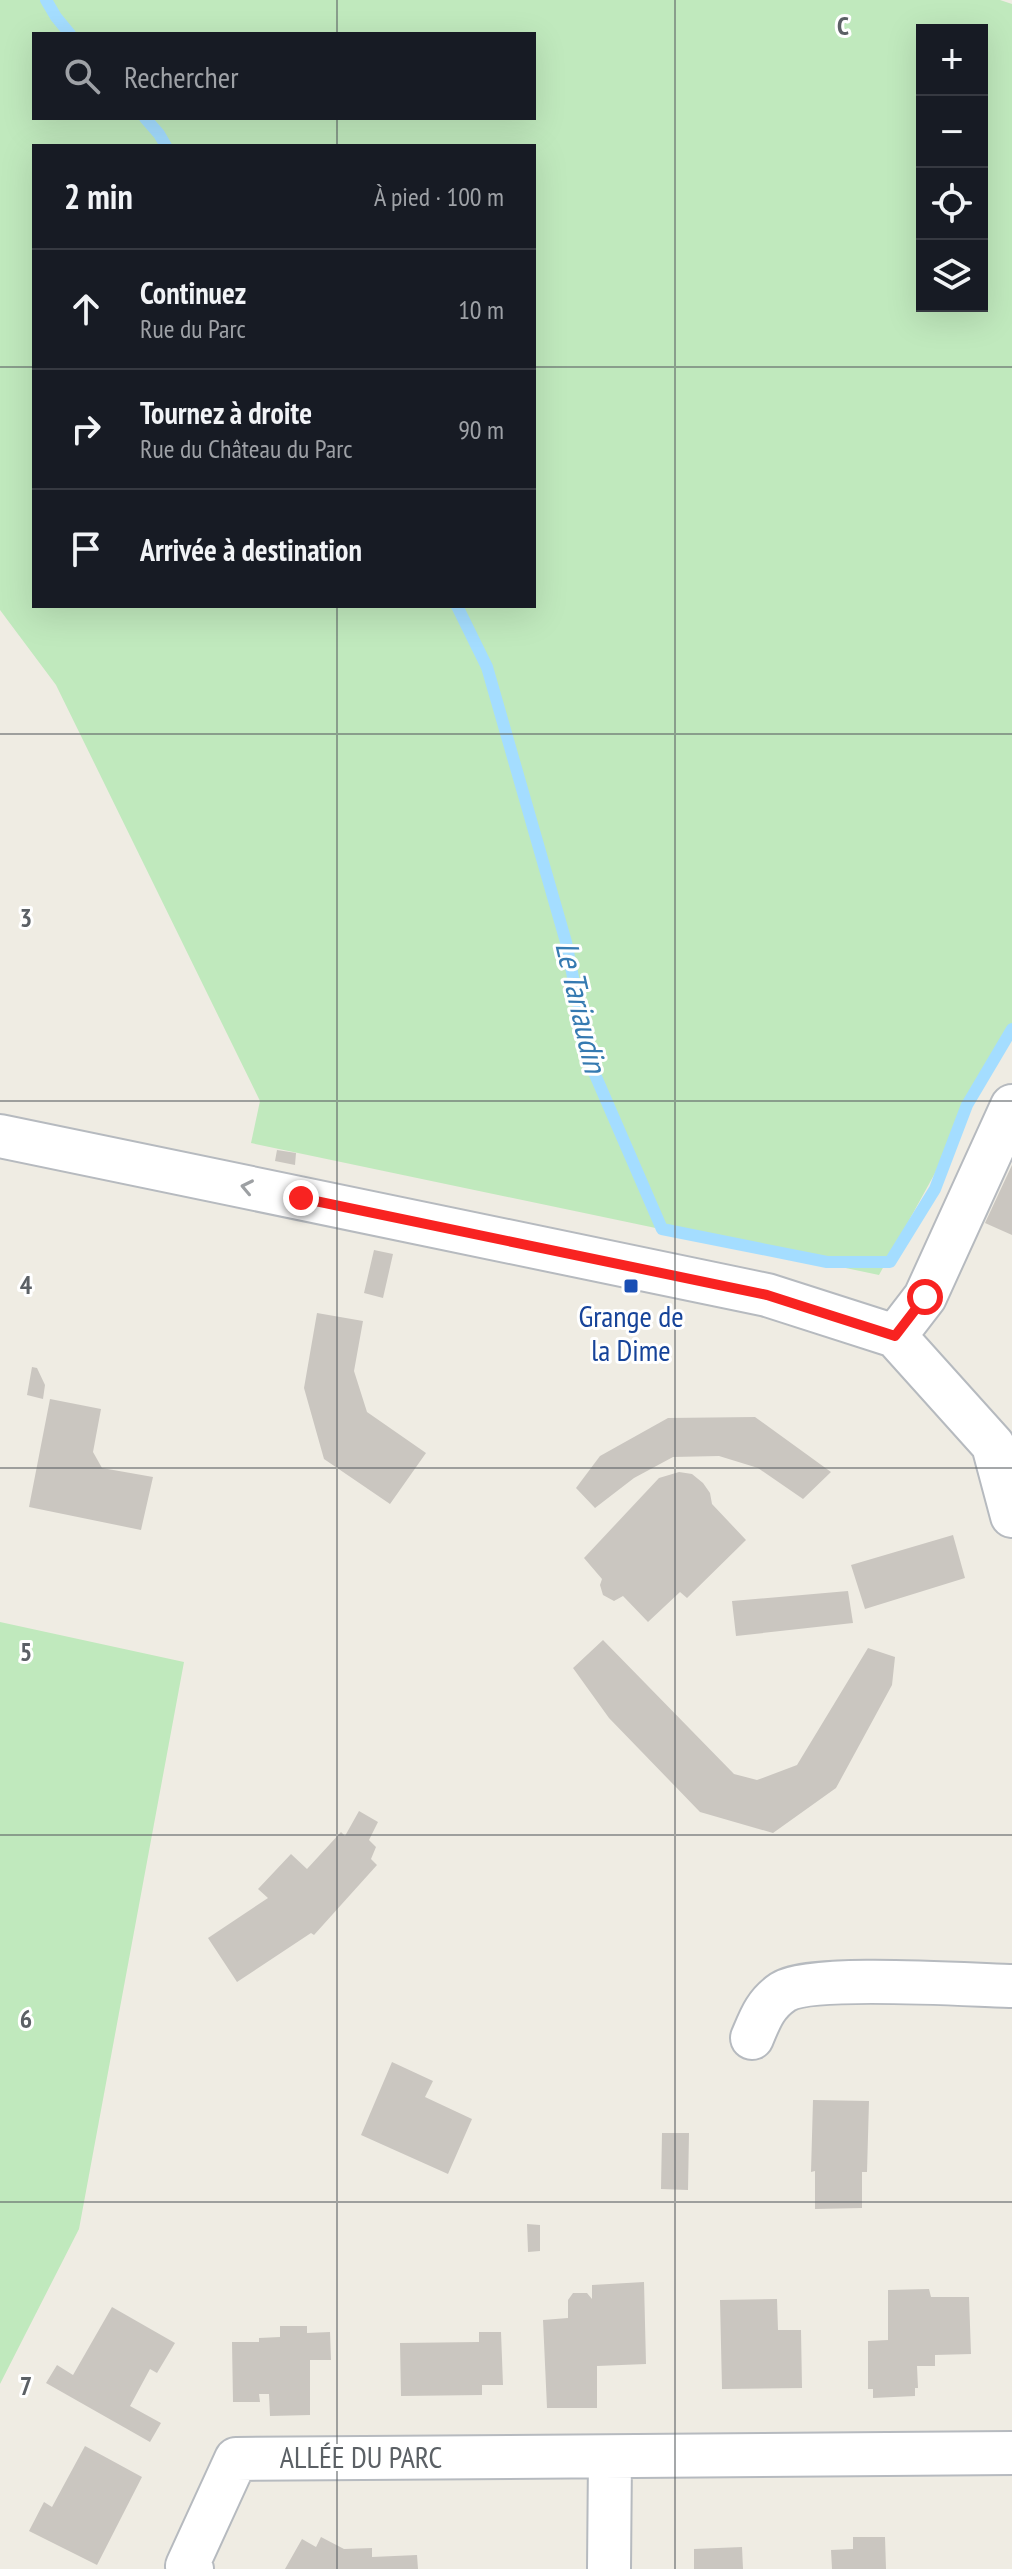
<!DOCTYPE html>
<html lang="fr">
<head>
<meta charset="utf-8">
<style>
  body { margin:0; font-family:"PT Sans Narrow",sans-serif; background:#20242c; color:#f1f3f6 }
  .controls { position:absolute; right:24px; top:24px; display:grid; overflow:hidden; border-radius:0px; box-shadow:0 8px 32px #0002 }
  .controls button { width:72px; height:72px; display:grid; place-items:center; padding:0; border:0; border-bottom:2px solid #363941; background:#171b24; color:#f1f3f6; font:40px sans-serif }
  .stop { position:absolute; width:24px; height:24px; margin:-18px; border:6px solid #f82321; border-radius:50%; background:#fff }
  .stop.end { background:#f82321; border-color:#fff; box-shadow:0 2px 8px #0008 }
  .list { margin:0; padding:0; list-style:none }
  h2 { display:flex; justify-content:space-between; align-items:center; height:104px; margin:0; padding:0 32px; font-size:34px }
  h2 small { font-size:26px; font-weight:400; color:#9ea1a6 }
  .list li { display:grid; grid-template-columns:52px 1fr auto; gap:24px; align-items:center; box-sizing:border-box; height:120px; padding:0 32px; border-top:2px solid #363941 }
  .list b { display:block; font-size:30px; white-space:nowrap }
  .list p { margin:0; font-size:26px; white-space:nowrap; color:#9ea1a6 }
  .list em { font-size:26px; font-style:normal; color:#9ea1a6 }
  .icon { flex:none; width:44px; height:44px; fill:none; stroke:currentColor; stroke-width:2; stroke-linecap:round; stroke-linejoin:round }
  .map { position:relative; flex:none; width:1012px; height:2569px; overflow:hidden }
  .search { position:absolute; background:#171b24; box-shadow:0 8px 32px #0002; left:32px; top:32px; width:504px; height:88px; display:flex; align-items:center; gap:20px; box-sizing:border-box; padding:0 28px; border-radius:0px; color:#9ea1a6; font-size:30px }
  .panel { position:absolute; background:#171b24; box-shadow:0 8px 32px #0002; left:32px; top:144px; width:504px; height:464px; border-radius:0px }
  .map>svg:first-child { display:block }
</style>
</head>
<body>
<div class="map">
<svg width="1012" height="2569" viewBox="0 0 1012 2569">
  <rect width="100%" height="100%" fill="#efece3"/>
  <path fill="#c0e9bd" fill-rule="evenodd" d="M0,0H1000L1012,4V1033L879,1275L251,1143L260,1101L56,685L0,610ZM982,30V306H922V30ZM34,34H534V118H34ZM534,146V606H34V146Z
    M0,1622L184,1662L79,2229L0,2384Z"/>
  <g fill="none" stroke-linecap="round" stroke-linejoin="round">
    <path stroke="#a4ddff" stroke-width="12" d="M46,0L56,17L70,34
      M145,118L159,134L166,146
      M457,606L487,667L566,942L590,1063L662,1229L827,1262H890L935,1189L967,1105L1012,1029"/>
  </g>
  <path fill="#cac6c0" d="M277,1150L296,1153L295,1165L275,1161Z
    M1012,1165V1235L985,1223Z
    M374,1250L393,1254L383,1298L364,1293Z
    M317,1313L363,1321L354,1371L367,1412L426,1453L390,1504L324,1459L304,1388Z
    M32,1367L37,1368L45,1385L43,1399L27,1395Z
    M50,1399L101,1409L93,1452L102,1468L153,1477L141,1530L29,1507Z
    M755,1417L831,1472L803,1499L758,1468L719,1456L673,1457L634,1478L595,1508L576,1488L600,1456L668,1418Z
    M679,1472L692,1474L703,1483L710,1493L712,1504L746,1540L687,1598L680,1592L648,1622L623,1596L614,1601L603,1595L600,1585L602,1579L584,1558L659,1478Z
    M953,1535L965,1578L865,1609L851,1565Z
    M848,1591L853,1623L736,1636L732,1601Z
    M603,1640L734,1774L757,1780L797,1765L868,1648L895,1657L892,1685L836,1788L773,1833L700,1812L609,1718L573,1668Z
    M359,1811L378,1822L369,1840L376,1847L371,1859L377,1865L314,1935L311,1933L237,1982L208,1938L268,1898L258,1889L291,1854L307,1869L341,1832L345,1836Z
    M392,2062L433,2081L425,2097L472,2119L448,2174L361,2135Z
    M813,2100L869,2101L867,2172H862V2208L815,2209V2171L811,2172Z
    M662,2133H689L688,2190L661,2189Z
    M527,2224L540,2225V2251L528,2252Z
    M644,2282L646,2364L597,2366V2408H547L543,2320L568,2318V2300L573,2293H587L592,2299V2285Z
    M929,2289L931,2297H969L971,2354L935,2355V2366H917L918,2388H915V2396L873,2398V2389H868V2341L888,2340V2290Z
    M777,2299L778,2330H801L802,2388L722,2389L720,2300Z
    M112,2307L175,2343L157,2373L150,2369L130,2406L161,2423L150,2442L46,2383L57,2365L73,2375Z
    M280,2326H307V2333L330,2332L331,2360H310V2415L270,2416L269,2394H259L260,2402H233L232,2342H259V2338L280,2337Z
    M479,2332H501L503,2385H482V2395L401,2396L400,2343L479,2342Z
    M85,2446L142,2477L97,2565L29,2531L44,2502L52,2507Z
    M321,2537L344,2549L372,2548V2557L417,2555L418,2569H285L302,2539L316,2547Z
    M853,2537H885L886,2569H832L831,2550L853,2549Z
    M742,2547L743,2569H694V2549Z"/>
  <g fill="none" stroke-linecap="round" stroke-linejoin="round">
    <defs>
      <path id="minor" d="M0,1136L767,1295L895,1336
        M895,1336L925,1297L1012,1106
        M895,1336L993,1445L1012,1516
        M752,2038C760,2019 765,2004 783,1992C812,1974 969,1985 1012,1986
        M192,2569L187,2566L236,2459L1012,2453
        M609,2569L610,2458"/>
    </defs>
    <use href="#minor" stroke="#b6babf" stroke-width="46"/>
    <use href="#minor" stroke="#fff" stroke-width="42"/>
  </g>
  <defs><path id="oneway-chevron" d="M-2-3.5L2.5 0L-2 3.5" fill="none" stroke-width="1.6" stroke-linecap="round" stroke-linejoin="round" transform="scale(2)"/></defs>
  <use stroke="#9da0a3" href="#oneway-chevron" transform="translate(247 1187) rotate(-168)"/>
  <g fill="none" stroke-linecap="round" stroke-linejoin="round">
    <path stroke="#f82321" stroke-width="10" d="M301,1198L767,1295L895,1336L925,1297"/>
  </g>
  <path fill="none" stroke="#5b6065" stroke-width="2" stroke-opacity="0.55" d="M337,0V34M675,0V2569M337,118V146M0,367H34M534,367H1012M337,606V2569M0,734H1012M0,1101H1012M0,1468H1012M0,1835H1012M0,2202H1012"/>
  <rect fill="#1a4fb4" stroke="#fff" stroke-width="3" x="623" y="1278" width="16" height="16" rx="4"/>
  <g text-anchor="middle" stroke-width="6" stroke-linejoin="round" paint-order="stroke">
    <g font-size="30" fill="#164399" stroke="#fff">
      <text x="631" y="1327">Grange de<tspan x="631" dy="34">la Dime</tspan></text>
    </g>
    <g font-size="30" fill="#5b6065" stroke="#fff">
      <text x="361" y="2468">ALLÉE DU PARC</text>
    </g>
    <g font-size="32" font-style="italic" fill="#357ab1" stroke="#fff">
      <text transform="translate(581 1007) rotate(77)" y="11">Le Tariaudin</text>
    </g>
  </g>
  <g font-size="26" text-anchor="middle" font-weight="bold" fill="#5b6065" stroke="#fff" stroke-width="6" stroke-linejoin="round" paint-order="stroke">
    <text x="843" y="35">C</text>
    <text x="26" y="927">3</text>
    <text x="26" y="1294">4</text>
    <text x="26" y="1661">5</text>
    <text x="26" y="2028">6</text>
    <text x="26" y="2395">7</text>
  </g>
</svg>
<div class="controls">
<button>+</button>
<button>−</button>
<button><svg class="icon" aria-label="locate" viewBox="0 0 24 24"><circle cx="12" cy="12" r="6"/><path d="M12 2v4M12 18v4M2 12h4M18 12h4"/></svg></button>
<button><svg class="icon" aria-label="layers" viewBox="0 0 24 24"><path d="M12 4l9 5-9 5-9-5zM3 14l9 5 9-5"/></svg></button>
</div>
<div class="stop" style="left:925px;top:1297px"></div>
<div class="stop end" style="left:301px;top:1198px"></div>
<div class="search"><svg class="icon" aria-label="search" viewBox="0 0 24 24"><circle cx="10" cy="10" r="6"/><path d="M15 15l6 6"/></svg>Rechercher</div>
<section class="panel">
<h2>2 min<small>À pied · 100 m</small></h2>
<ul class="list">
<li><svg class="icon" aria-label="ahead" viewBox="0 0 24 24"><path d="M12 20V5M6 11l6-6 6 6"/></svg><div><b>Continuez</b><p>Rue du Parc</p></div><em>10 m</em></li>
<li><svg class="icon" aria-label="right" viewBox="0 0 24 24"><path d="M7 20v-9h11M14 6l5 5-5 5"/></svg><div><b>Tournez à droite</b><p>Rue du Château du Parc</p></div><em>90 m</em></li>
<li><svg class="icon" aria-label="arrive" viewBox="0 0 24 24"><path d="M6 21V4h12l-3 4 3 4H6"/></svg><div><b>Arrivée à destination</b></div></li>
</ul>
</section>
</div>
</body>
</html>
